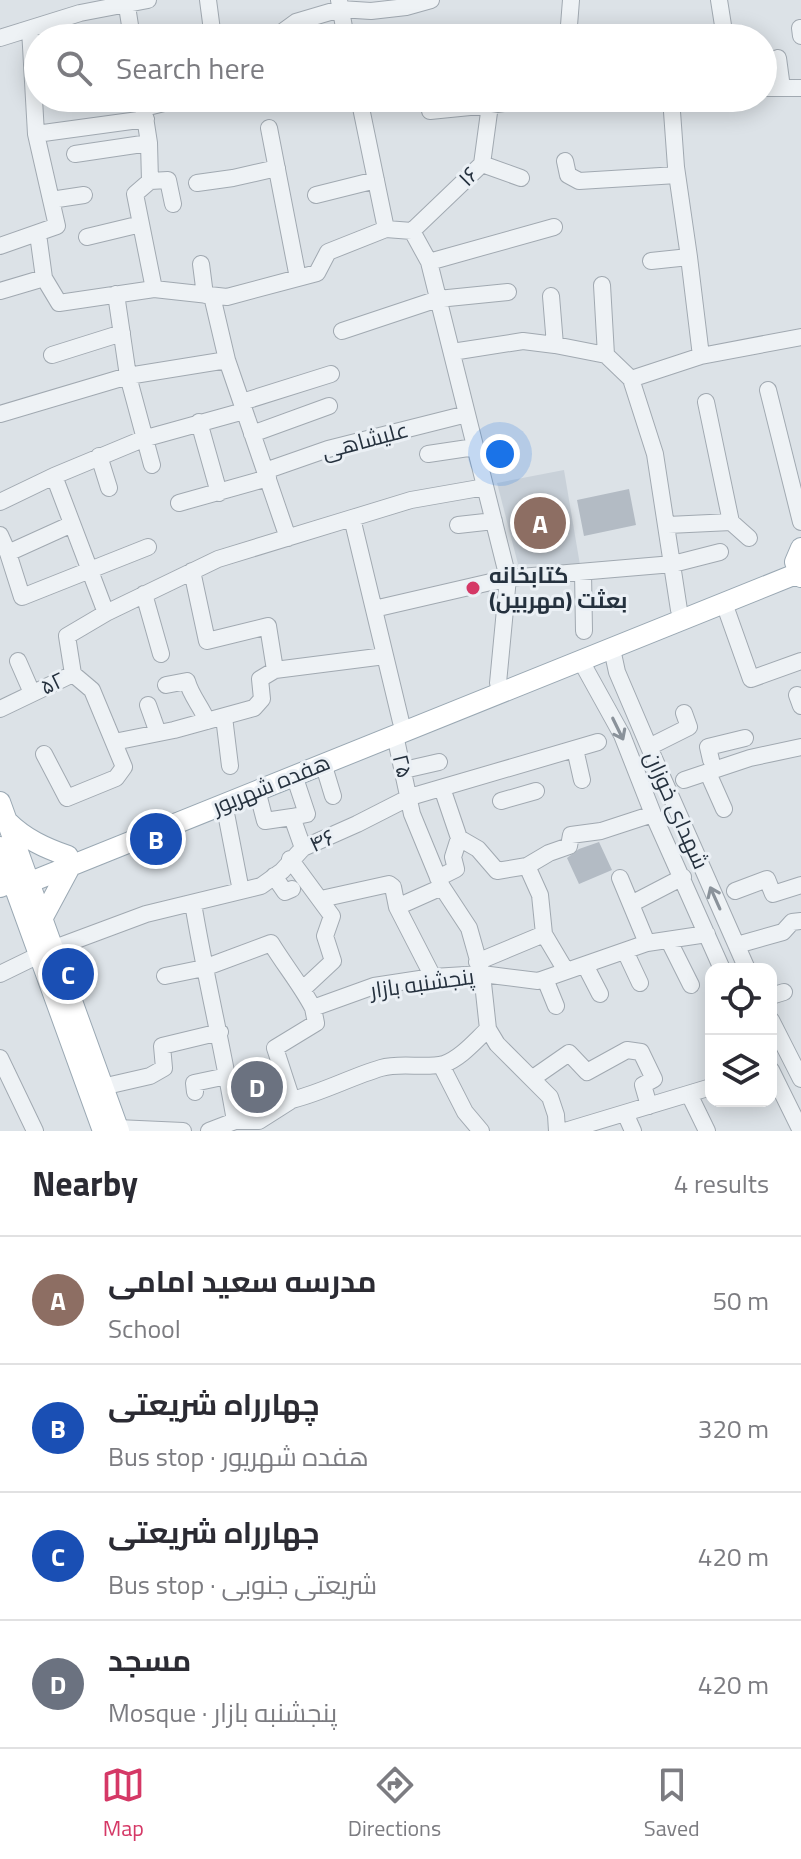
<!DOCTYPE html>
<html lang="en">
<head>
<meta charset="utf-8">
<style>
  body { margin:0; font-family:"Titillium Web",Cairo,sans-serif; background:#f7f7f7; color:#2b2b33 }
  .controls { position:absolute; right:24px; bottom:24px; display:grid; overflow:hidden; border-radius:16px; box-shadow:0 4px 20px #0003 }
  .controls button { width:72px; height:72px; display:grid; place-items:center; padding:0; border:0; border-bottom:2px solid #e1e1e2; background:#fff; color:#2b2b33; font:40px sans-serif }
  .you { position:absolute; left:500px; top:454px; width:28px; height:28px; margin:-20px; border:6px solid #fff; border-radius:50%; background:#1a73e8; box-shadow:0 0 0 12px #1a73e833 }
  .badge { display:grid; place-items:center; width:52px; height:52px; border-radius:50%; background:#d53866; color:#fff; font-size:26px; font-weight:700 }
  .pin { position:absolute; translate:-50% -50%; border:4px solid #fff; box-shadow:0 2px 8px #0006 }
  .list { margin:0; padding:0; list-style:none }
  h2 { display:flex; justify-content:space-between; align-items:center; height:104px; margin:0; padding:0 32px; font-size:34px }
  h2 small { font-size:26px; font-weight:400; color:#7c7c81 }
  .list li { display:grid; grid-template-columns:52px 1fr auto; gap:24px; align-items:center; box-sizing:border-box; height:128px; padding:0 32px; border-top:2px solid #e1e1e2 }
  .list b { display:block; font-size:30px; white-space:nowrap }
  .list p { margin:0; font-size:26px; white-space:nowrap; color:#7c7c81 }
  .list em { font-size:26px; font-style:normal; color:#7c7c81 }
  .icon { flex:none; width:44px; height:44px; fill:none; stroke:currentColor; stroke-width:2; stroke-linecap:round; stroke-linejoin:round }
  .map { position:relative; flex:none; width:801px; height:1131px; overflow:hidden }
  .search { position:absolute; background:#fff; box-shadow:0 4px 20px #0003; left:24px; right:24px; top:24px; height:88px; display:flex; align-items:center; gap:20px; box-sizing:border-box; padding:0 28px; border-radius:44px; color:#7c7c81; font-size:30px }
  .sheet { height:616px; background:#fff }
  nav { display:flex; justify-content:space-around; align-items:center; box-sizing:border-box; height:112px; border-top:2px solid #e1e1e2; background:#fff; font-size:22px; color:#7c7c81 }
  nav a { display:grid; justify-items:center; gap:4px }
  nav .on { color:#d53866 }
  .map>svg:first-child { display:block }
</style>
</head>
<body>
<div class="map">
<svg width="801" height="1131" viewBox="0 0 801 1131">
  <rect width="100%" height="100%" fill="#dce2e7"/>
  <path fill="#c9d1d9" d="M564,470L580,565L518,564L497,483Z"/>
  <path fill="#b3bbc4" d="M629,489L636,525L584,536L577,500Z
    M599,842L612,870L579,884L567,858L579,849Z
    M270,1068L279,1095L256,1110H244L238,1075Z"/>
  <g fill="none" stroke-linecap="round" stroke-linejoin="round">
    <defs>
      <path id="minor" d="M126,0L132,38
        M208,0L213,38
        M339,0L346,38
        M719,0L725,38
        M800,28L801,36
        M0,38L80,13L148,0
        M274,38L296,22L340,9L371,11L406,7L431,0
        M568,38L571,0
        M778,58L782,88
        M763,88H801
        M142,98L149,143L150,181L135,194L154,289
        M359,98L386,229L412,231L429,262L508,578L498,683
        M144,108L184,98
        M430,111L490,105
        M269,128L298,278
        M36,134L146,119
        M75,154L149,143
        M565,161L568,175L579,181L677,175
        M482,164L521,178
        M150,181L168,180L173,204
        M197,183L233,178L277,168
        M316,195L376,180
        M51,200L84,195
        M412,231L482,164L490,105L538,98
        M38,234L44,278L59,303L154,289L227,297L317,273L328,252L386,229
        M87,237L141,224
        M0,246L57,226L36,134L30,29
        M689,257L701,356
        M651,261L689,257L676,167L671,98
        M429,262L554,227
        M201,264L205,295
        M602,285L606,355
        M0,291L44,278
        M212,296L227,360L288,538
        M551,296L555,345
        M342,331L438,299L508,292
        M452,352L523,341L555,345L606,355L631,379L655,454L679,610
        M52,355L122,333
        M631,379L701,356L801,337
        M768,390L801,522
        M242,402L331,374
        M706,402L731,522
        M0,414L128,376L116,294
        M199,422L219,493
        M252,434L329,406
        M428,454L475,447
        M99,456L109,488
        M152,465L128,376L227,360
        M265,471L328,449L467,414
        M54,476L143,439L244,411
        M0,502L54,476L106,613L218,559L352,518L401,722
        M179,503L268,478
        M352,518L411,500L485,487
        M72,524L8,553L22,597L148,547
        M458,525L494,521
        M668,525L731,522L749,538
        M0,535L8,553
        M192,571L207,641L268,626L275,670
        M583,572L584,631
        M144,594L161,654
        M724,603L751,679L801,661
        M374,609L508,578L673,564L720,552
        M612,649L617,672L649,747L747,969
        M18,661L32,693
        M581,661L622,735L653,814L722,969
        M166,685L187,681C191,696 201,706 207,721
        M797,695L801,706
        M148,705L158,733
        M0,709L73,674L67,636L106,613
        M224,717L230,766
        M395,735L412,814L442,887L469,928L482,974L488,1029L497,1044L550,1097L556,1115L557,1131
        M114,742L174,730L254,708L262,699L260,679L275,670L385,656
        M649,747L689,727L684,713
        M575,749L582,780
        M44,754L67,798L116,778L124,767L92,690L73,674
        M711,760L708,747L745,738
        M323,763L333,796
        M404,770L439,762
        M708,773L724,809
        M684,780L750,758L801,747
        M442,788L459,838L478,849L497,871L527,866L549,853L569,846L571,835L601,831L653,814
        M257,790L265,821L292,817L303,848
        M501,801L536,791
        M224,803L241,891
        M292,817L307,814L294,775
        M290,859L332,916L325,936L333,961L303,989
        M527,866L540,895L544,934L566,971
        M274,876L285,892L292,889
        M438,878L456,869L453,857L459,838
        M620,878L647,943
        M735,891L767,879L773,894L801,885
        M321,899L389,884L393,887L397,907L433,977
        M193,903C205,976 223,1048 235,1121L209,1131
        M631,904L683,877
        M397,907L442,887
        M669,941L691,985
        M737,945L783,932L792,922L801,921
        M52,949L146,914L261,886L282,871L303,848L357,824L410,797L598,742
        M625,951L640,983
        M477,962L544,934
        M585,965L600,994
        M0,974L39,955
        M165,976L204,968L271,943C285,966 301,985 313,1008
        M545,979L556,1006
        M771,996L784,992
        M771,1020L801,1079
        M0,1058L35,1131
        M441,1065L465,1112L481,1131
        M771,1070L801,1131
        M533,1078L569,1053L587,1072L627,1050L641,1052L654,1079L643,1085L649,1106
        M102,1087L150,1076L164,1068L162,1046L220,1032
        M195,1092L194,1083L227,1076
        M689,1094L707,1131
        M292,1100C323,1092 351,1077 381,1068C402,1062 424,1069 444,1064C461,1058 475,1041 488,1029
        M625,1113L633,1131
        M235,1121H259L292,1100L275,1048L316,1023L313,1008L374,986L433,977L482,974L538,981L647,943L707,934
        M117,1128L183,1131
        M565,1131L711,1087"/>
      <path id="major" d="M801,548L795,562L801,577
        M0,802L119,1131
        M7,821C25,839 45,848 68,856
        M0,847L103,1131
        M0,887L12,882L38,879L791,576H800
        M42,919L71,865"/>
    </defs>
    <use href="#minor" stroke="#a1a9b1" stroke-width="18"/>
    <use href="#major" stroke="#9aa8b3" stroke-width="22"/>
    <use href="#minor" stroke="#eef2f5" stroke-width="16"/>
    <use href="#major" stroke="#fff" stroke-width="20"/>
  </g>
  <defs><path id="oneway-shaft" d="M-6 0H5M1.5-3L5.5 0L1.5 3" fill="none" stroke-width="1.6" stroke-linecap="round" stroke-linejoin="round" transform="scale(2)"/></defs>
  <g stroke="#8a929a">
    <use href="#oneway-shaft" transform="translate(618 729) rotate(64)"/>
    <use href="#oneway-shaft" transform="translate(715 898) rotate(-114)"/>
  </g>
  <circle fill="#d53866" stroke="#ebf0f5" stroke-width="3" cx="473" cy="588" r="8"/>
  <g text-anchor="middle" stroke-width="6" stroke-linejoin="round" paint-order="stroke">
    <g font-size="22" fill="#25313e" stroke="#ebf0f5">
      <text transform="translate(468 176) rotate(-45)" y="8">۱۶</text>
      <text transform="translate(365 440) rotate(-15)" y="8">علیشاهی</text>
      <text transform="translate(52 683) rotate(-26)" y="8">۵۲</text>
      <text transform="translate(403 766) rotate(76)" y="8">۲۵</text>
      <text transform="translate(271 784) rotate(-22)" y="8">هفده شهریور</text>
      <text transform="translate(677 810) rotate(66)" y="8">شهدای خوزان</text>
      <text transform="translate(322 840) rotate(-25)" y="8">۴۶</text>
      <text transform="translate(422 983) rotate(-8)" y="8">پنجشنبه بازار</text>
    </g>
    <g font-size="22" font-weight="bold" fill="#25313e" stroke="#ebf0f5" text-anchor="start">
      <text x="489" y="583">کتابخانه<tspan x="489" dy="25">بعثت (مهربین)</tspan></text>
    </g>
  </g>
</svg>
<div class="controls">
<button><svg class="icon" aria-label="locate" viewBox="0 0 24 24"><circle cx="12" cy="12" r="6"/><path d="M12 2v4M12 18v4M2 12h4M18 12h4"/></svg></button>
<button><svg class="icon" aria-label="layers" viewBox="0 0 24 24"><path d="M12 4l9 5-9 5-9-5zM3 14l9 5 9-5"/></svg></button>
</div>
<div class="you"></div>
<div class="pin badge" style="left:540px;top:523px;background:#8d6e63">A</div>
<div class="pin badge" style="left:156px;top:839px;background:#1a4fb4">B</div>
<div class="pin badge" style="left:68px;top:974px;background:#1a4fb4">C</div>
<div class="pin badge" style="left:257px;top:1087px;background:#6b7280">D</div>
<div class="search"><svg class="icon" aria-label="search" viewBox="0 0 24 24"><circle cx="10" cy="10" r="6"/><path d="M15 15l6 6"/></svg>Search here</div>
</div>
<section class="sheet">
<h2>Nearby<small>4 results</small></h2>
<ul class="list">
<li><span class="badge" style="background:#8d6e63">A</span><div><b>مدرسه سعید امامی</b><p>School</p></div><em>50 m</em></li>
<li><span class="badge" style="background:#1a4fb4">B</span><div><b>چهارراه شریعتی</b><p>Bus stop · هفده شهریور</p></div><em>320 m</em></li>
<li><span class="badge" style="background:#1a4fb4">C</span><div><b>جهارراه شریعتی</b><p>Bus stop · شریعتی جنوبی</p></div><em>420 m</em></li>
<li><span class="badge" style="background:#6b7280">D</span><div><b>مسجد</b><p>Mosque · پنجشنبه بازار</p></div><em>420 m</em></li>
</ul>
</section>
<nav>
<a class="on"><svg class="icon" aria-label="map" viewBox="0 0 24 24"><path d="M3 6l6-2 6 2 6-2v14l-6 2-6-2-6 2zM9 4v14M15 6v14"/></svg>Map</a>
<a><svg class="icon" aria-label="directions" viewBox="0 0 24 24"><path d="M12 3l9 9-9 9-9-9zM9 14v-3h6M13 9l2 2-2 2"/></svg>Directions</a>
<a><svg class="icon" aria-label="saved" viewBox="0 0 24 24"><path d="M7 4h10v16l-5-4-5 4z"/></svg>Saved</a>
</nav>
</body>
</html>
